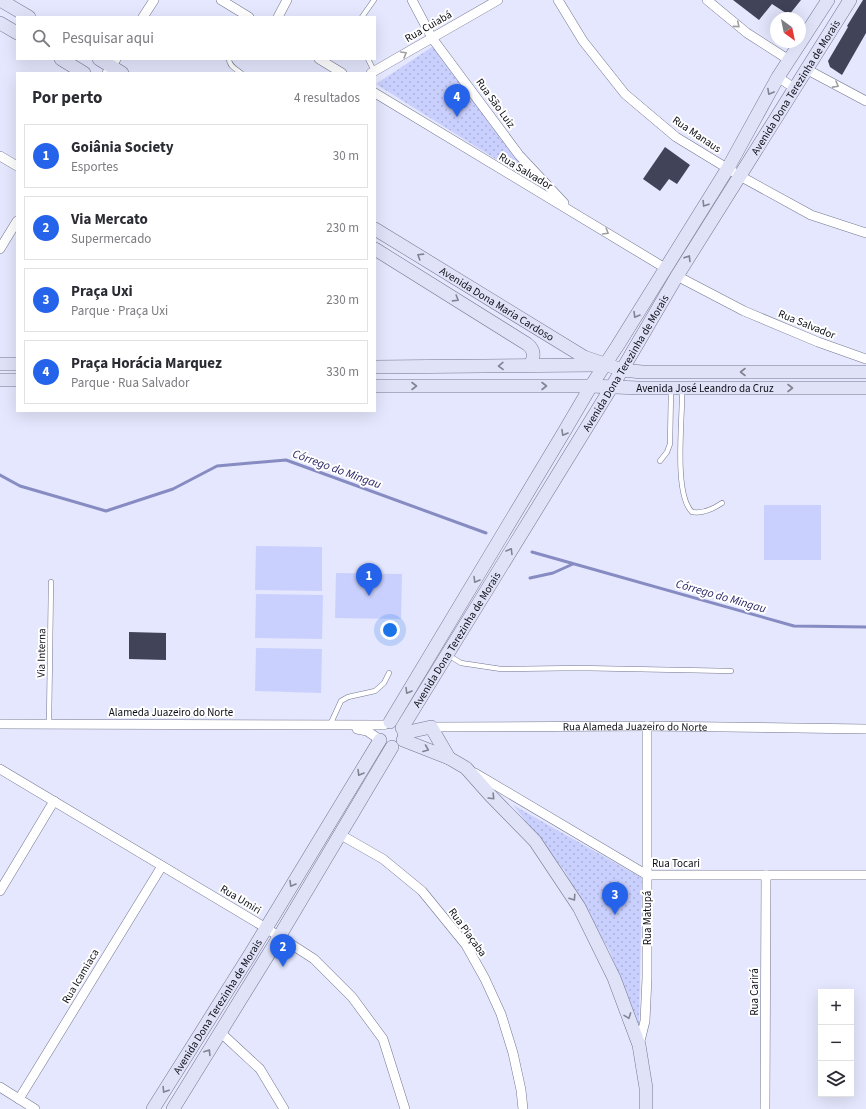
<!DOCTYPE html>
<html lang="pt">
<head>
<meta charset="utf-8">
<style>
  body { margin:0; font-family:"Source Sans 3",sans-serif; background:#f7f7f7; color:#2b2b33 }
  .controls { position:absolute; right:12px; bottom:12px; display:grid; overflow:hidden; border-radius:0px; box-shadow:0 4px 16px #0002 }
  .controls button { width:36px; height:36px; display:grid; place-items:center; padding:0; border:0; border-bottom:1px solid #e1e1e2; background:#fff; color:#2b2b33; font:20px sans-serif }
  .compass { position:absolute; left:770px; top:12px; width:36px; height:36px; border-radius:50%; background:#fff; box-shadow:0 4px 16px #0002; rotate:147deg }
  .you { position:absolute; left:390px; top:630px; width:14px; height:14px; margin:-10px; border:3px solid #fff; border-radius:50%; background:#1a73e8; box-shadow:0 0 0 6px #1a73e833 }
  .badge { display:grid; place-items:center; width:26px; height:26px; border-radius:50%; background:#2563eb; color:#fff; font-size:13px; font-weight:700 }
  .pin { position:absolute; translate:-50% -33px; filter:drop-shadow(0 1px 2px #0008) }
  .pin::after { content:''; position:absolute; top:21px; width:14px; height:12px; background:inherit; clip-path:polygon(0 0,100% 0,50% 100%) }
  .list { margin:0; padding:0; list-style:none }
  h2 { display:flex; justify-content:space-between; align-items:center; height:52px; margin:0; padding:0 16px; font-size:17px }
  h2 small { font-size:13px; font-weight:400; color:#7c7c81 }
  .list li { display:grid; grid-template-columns:26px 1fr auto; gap:12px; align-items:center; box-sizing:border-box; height:64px; margin:0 8px 8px; padding:0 8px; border:1px solid #e1e1e2; border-radius:0px }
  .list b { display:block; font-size:15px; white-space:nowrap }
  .list p { margin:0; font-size:13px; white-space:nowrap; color:#7c7c81 }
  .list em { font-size:13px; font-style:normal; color:#7c7c81 }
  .icon { flex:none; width:22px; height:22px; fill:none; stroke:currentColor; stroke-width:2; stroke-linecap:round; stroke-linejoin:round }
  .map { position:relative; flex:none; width:866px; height:1109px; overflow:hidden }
  .search { position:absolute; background:#fff; box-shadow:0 4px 16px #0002; left:16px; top:16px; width:360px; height:44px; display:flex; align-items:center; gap:10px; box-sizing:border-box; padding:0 14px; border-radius:0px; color:#7c7c81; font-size:15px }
  .panel { position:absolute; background:#fff; box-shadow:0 4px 16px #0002; left:16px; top:72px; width:360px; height:340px; border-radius:0px }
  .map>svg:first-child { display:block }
</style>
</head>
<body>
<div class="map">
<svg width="866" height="1109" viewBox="0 0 866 1109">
  <defs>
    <pattern id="park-dots" width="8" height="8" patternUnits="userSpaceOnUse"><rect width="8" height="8" fill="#cad0fe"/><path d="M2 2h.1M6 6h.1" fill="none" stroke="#acb1d9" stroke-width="1.8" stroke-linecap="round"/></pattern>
  </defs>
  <rect width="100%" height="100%" fill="#e4e7fd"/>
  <path fill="#cad0fe" d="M764,505H821V560H764Z
    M256,546L322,547V591L255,590Z
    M336,573L402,574L401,619L335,618Z
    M256,594L323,595L322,639L255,638Z
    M256,648L322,649L321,693L255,691Z"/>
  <path fill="url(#park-dots)" d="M435,45L553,195L376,84Z
    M513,805L642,878L639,1029L610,952L564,870Z"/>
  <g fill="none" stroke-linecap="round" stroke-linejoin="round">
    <path stroke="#868bc2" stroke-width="3" d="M0,475L20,486L106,511L173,489L217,466L286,460L486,533
      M532,552L794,626L866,627
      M530,578L553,573L573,564"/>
  </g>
  <path fill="#414359" d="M733,0H801L789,15L772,4L759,20Z
    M863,0H866V33L842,75L830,67L828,61L848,27L847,26Z
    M665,147L690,165L677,184L669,179L660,191L643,179Z
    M129,632L166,633V660L129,659Z"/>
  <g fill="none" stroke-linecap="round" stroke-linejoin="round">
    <defs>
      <path id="lane" d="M362,17L374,0
        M229,59C229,66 236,69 241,73
        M368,59L374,71
        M682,390C683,418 673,493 692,512C703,514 713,509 722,503
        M660,461L667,452L670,444L671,390
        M448,655L461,663L501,669L579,668L731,671
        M49,723L51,582
        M330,725L341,701L348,697L375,691L384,683L389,673"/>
      <g id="street">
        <path d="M221,0L249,17"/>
        <path d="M412,0L432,38L519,155L564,203"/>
        <path d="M558,0L583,41L625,94L676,137L740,176L811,215L866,233"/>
        <path d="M707,0L747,33L789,60"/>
        <path d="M143,17L154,0"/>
        <path d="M278,17L287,0"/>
        <path d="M319,59L342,73"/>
        <path d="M806,69L866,101"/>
        <path d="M107,73L116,59"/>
        <path d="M371,73L498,0"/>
        <path d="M778,77L794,88"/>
        <path d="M375,93L665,268"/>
        <path d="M0,156L17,166"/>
        <path d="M0,249L17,221"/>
        <path d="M677,276L744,311L818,342L866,359"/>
        <path d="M0,724L384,725"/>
        <path id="s1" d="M431,727L647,726L866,729"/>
        <path d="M357,729L367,731L379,739"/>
        <path d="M0,769L266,928L314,959L352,997L383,1039L405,1109"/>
        <path d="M475,773L647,875H866"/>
        <path d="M341,835L383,859L422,891L466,945L485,979L501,1014L513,1053L521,1090L523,1109"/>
        <path d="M0,891L54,801"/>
        <path d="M220,1032L260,1069L284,1109"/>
        <path d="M639,1045L645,1021L647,978V726"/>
        <path d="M0,1087L35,1109"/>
        <path d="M19,1099L162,866"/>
        <path d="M765,1109L766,875"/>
      </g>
      <g id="secondary">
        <path d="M0,0L29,17"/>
        <path d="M0,23L17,33"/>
        <path d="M61,59L84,73"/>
        <path d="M99,59L122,73"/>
        <path id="s2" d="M375,229L584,357L622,370L642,372H866"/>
        <path d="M375,249L527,344C535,350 534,356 531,365"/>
        <path d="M0,364H17"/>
        <path d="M375,367L597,365"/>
        <path d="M0,380H17"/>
        <path id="s3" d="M375,386H591L639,388H866"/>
        <path d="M390,722L564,432L591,386L618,345L728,168L778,77L828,0"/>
        <path id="s4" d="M402,728L622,370L677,276L850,0"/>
        <path d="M404,733L431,727L449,758"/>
        <path d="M403,740L449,758L466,768L490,795L535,841L579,907L614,978L639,1045L646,1088V1109"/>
        <path id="s5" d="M153,1109L251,953L380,740"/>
        <path d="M173,1109L279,937L392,747"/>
      </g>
    </defs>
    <use href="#lane" stroke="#73768f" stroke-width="5.5"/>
    <use href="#street" stroke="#73768f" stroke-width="10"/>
    <use href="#secondary" stroke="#73768f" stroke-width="14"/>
    <use href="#lane" stroke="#fff" stroke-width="4.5"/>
    <use href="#street" stroke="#fff" stroke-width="9"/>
    <use href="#secondary" stroke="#e0e2f8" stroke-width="13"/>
  </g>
  <defs><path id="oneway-chevron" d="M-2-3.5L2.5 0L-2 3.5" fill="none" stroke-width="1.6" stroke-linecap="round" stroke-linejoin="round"/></defs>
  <g stroke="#9e9fa2">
    <use href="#oneway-chevron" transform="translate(737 25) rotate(40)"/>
    <use href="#oneway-chevron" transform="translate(404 54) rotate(-30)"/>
    <use href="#oneway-chevron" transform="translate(836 85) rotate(29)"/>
    <use href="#oneway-chevron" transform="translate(606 232) rotate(31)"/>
  </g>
  <g stroke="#818393">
    <use href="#oneway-chevron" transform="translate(770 92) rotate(119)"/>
    <use href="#oneway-chevron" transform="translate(705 204) rotate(122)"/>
    <use href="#oneway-chevron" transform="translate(420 256) rotate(-148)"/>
    <use href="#oneway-chevron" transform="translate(688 258) rotate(-58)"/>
    <use href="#oneway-chevron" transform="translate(456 299) rotate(32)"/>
    <use href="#oneway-chevron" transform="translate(636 315) rotate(121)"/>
    <use href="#oneway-chevron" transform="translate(501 366) rotate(179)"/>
    <use href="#oneway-chevron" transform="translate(743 372) rotate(-180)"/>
    <use href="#oneway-chevron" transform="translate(414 386)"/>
    <use href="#oneway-chevron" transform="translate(544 386)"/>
    <use href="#oneway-chevron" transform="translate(790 388)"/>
    <use href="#oneway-chevron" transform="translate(564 433) rotate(120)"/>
    <use href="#oneway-chevron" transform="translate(510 551) rotate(-59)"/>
    <use href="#oneway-chevron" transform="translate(476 580) rotate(121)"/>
    <use href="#oneway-chevron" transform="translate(408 691) rotate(121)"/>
    <use href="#oneway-chevron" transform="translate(426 749) rotate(22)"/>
    <use href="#oneway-chevron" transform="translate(360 773) rotate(121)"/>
    <use href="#oneway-chevron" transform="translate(492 797) rotate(46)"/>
    <use href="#oneway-chevron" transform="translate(292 884) rotate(121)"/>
    <use href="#oneway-chevron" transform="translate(573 898) rotate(56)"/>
    <use href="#oneway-chevron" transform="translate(628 1016) rotate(70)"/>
    <use href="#oneway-chevron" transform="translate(208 1052) rotate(-58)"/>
    <use href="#oneway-chevron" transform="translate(165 1090) rotate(122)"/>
  </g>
  <g text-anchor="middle" stroke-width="4" stroke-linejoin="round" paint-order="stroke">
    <g font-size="11" fill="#0d0e17" stroke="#fff">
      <text transform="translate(428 26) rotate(-30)" y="4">Rua Cuiabá</text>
      <text dy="4" stroke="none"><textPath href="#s4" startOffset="752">Avenida Dona Terezinha de Morais</textPath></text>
      <text transform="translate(496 103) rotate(54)" y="4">Rua São Luiz</text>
      <text transform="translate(697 134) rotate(34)" y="4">Rua Manaus</text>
      <text transform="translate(526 171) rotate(31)" y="4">Rua Salvador</text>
      <text dy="4" stroke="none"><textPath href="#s2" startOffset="143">Avenida Dona Maria Cardoso</textPath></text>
      <text transform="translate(807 324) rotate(22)" y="4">Rua Salvador</text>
      <text dy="4" stroke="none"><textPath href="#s4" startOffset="428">Avenida Dona Terezinha de Morais</textPath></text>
      <text dy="4" stroke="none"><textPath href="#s3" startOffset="330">Avenida José Leandro da Cruz</textPath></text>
      <text dy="4" stroke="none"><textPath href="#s4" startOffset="104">Avenida Dona Terezinha de Morais</textPath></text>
      <text transform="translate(41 653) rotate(-89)" y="4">Via Interna</text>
      <text x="171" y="716">Alameda Juazeiro do Norte</text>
      <text dy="4" stroke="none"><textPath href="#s1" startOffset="204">Rua Alameda Juazeiro do Norte</textPath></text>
      <text x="676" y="867">Rua Tocari</text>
      <text transform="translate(241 899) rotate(31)" y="4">Rua Umiri</text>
      <text transform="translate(647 918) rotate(-90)" y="4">Rua Matupá</text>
      <text transform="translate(468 932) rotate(54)" y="4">Rua Piaçaba</text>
      <text transform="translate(80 976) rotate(-59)" y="4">Rua Icamiaca</text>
      <text transform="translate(754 992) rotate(-90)" y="4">Rua Carirá</text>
      <text dy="4" stroke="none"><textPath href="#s5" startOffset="121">Avenida Dona Terezinha de Morais</textPath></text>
    </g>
    <g font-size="12" font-style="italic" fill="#241f61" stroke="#fff">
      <text transform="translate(337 469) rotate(20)" y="4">Córrego do Mingau</text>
      <text transform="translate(721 596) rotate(16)" y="4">Córrego do Mingau</text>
    </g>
  </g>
</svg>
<div class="controls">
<button>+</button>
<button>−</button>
<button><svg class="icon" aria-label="layers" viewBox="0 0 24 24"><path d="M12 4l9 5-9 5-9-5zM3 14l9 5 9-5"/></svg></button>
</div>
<svg class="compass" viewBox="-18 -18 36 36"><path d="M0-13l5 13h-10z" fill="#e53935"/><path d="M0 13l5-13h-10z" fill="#7c7c81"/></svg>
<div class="you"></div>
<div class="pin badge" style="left:369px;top:596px">1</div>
<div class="pin badge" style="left:283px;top:967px">2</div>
<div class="pin badge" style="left:615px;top:915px">3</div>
<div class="pin badge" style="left:457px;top:117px">4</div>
<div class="search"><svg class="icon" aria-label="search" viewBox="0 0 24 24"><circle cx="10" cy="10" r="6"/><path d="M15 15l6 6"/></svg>Pesquisar aqui</div>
<section class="panel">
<h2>Por perto<small>4 resultados</small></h2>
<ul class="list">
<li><span class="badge">1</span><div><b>Goiânia Society</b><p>Esportes</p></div><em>30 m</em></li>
<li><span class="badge">2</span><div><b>Via Mercato</b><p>Supermercado</p></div><em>230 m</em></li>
<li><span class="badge">3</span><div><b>Praça Uxi</b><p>Parque · Praça Uxi</p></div><em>230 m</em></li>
<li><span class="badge">4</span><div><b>Praça Horácia Marquez</b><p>Parque · Rua Salvador</p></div><em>330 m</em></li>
</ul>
</section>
</div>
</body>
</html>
